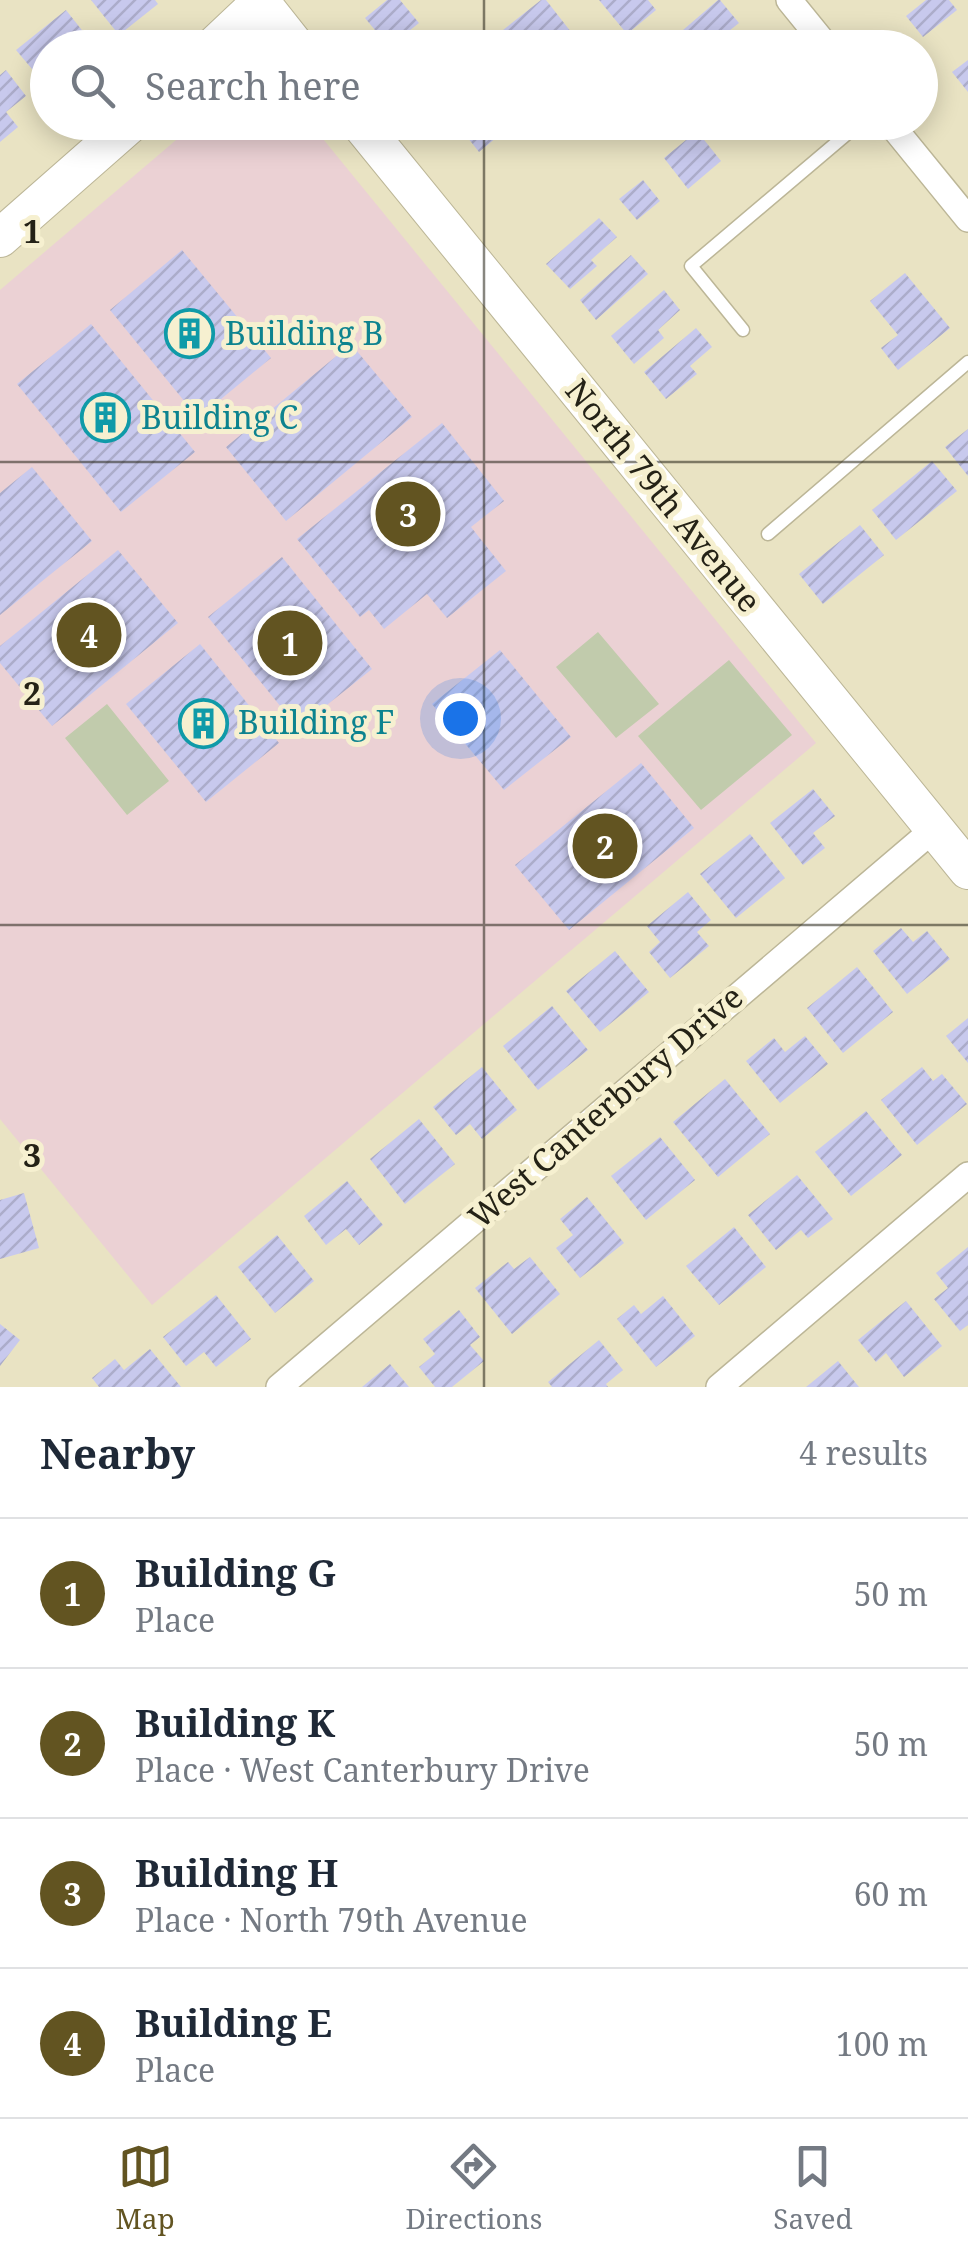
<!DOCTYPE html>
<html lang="en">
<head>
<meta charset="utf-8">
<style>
  body { margin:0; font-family:"Noto Serif",serif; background:#f6f6f7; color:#1f2937 }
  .you { position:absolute; left:460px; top:718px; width:35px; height:35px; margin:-25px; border:8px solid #fff; border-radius:50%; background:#1a73e8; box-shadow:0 0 0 15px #1a73e833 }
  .badge { display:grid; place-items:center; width:65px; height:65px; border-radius:50%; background:#625421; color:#fff; font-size:32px; font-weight:700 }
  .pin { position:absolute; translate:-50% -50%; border:5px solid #fff; box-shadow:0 2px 10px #0006 }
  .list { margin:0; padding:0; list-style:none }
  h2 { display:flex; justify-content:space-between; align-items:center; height:130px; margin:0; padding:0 40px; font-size:42px }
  h2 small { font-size:32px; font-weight:400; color:#747a83 }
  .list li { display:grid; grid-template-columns:65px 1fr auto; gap:30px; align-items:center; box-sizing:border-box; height:150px; padding:0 40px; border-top:2px solid #e0e1e3 }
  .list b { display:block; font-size:38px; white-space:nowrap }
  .list p { margin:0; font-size:32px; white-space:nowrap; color:#747a83 }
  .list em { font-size:32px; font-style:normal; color:#747a83 }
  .icon { flex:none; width:55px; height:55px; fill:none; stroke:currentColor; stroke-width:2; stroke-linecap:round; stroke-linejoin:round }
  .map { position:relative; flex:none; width:968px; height:1387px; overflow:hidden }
  .search { position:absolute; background:#fff; box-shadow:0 5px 25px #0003; left:30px; right:30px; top:30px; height:110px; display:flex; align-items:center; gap:25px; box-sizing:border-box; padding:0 35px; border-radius:55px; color:#747a83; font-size:38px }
  .sheet { height:730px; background:#fff }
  nav { display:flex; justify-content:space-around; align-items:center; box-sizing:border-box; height:140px; border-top:2px solid #e0e1e3; background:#fff; font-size:28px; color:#747a83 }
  nav a { display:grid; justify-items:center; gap:5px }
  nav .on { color:#625421 }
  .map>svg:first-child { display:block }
</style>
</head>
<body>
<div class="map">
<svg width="968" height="1387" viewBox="0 0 968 1387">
  <defs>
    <pattern id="building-hatch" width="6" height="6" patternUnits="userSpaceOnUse" patternTransform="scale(2.5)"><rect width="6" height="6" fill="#c8c9ed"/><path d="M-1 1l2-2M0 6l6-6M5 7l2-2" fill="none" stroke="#acacca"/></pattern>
  </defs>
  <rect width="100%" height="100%" fill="#e9e3c3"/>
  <path fill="#ebd1d4" d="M196,123H310L816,743L152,1305L0,1119V290Z"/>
  <path fill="#c1cbac" d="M598,632L659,704L616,738L556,667Z
    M729,660L792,735L701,810L638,736Z
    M107,704L169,781L127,815L65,738Z"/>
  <path fill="url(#building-hatch)" d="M91,0H155L158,4L119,35Z
    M387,0H400L419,23L389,47L365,18Z
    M541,0H546L575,37L562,48H509L498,34Z
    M599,0H648L656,10L627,34Z
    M718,0H720L739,23L729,31L743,48H662Z
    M926,0H949L957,10L923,37L906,16Z
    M66,10L96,48H48V88L16,50Z
    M968,60V92L952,72Z
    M6,70L26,96L6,112L18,127L0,142V75Z
    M468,122H515L479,152L460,128Z
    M731,122H767L745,140Z
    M697,131L721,161L688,189L664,158Z
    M643,180L660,201L637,220L619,199Z
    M599,218L617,237L591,260L597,266L570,289L546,264Z
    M182,250L271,358L198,418L110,310Z
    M631,255L648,274L596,320L580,300Z
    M905,273L950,328L898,370L881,348L898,335L870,301Z
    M664,290L680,310L658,330L664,338L634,364L611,336Z
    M91,324L195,452L121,512L17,384Z
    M696,328L712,347L690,366L697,374L666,399L644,372Z
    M351,344L412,417L286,521L226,447Z
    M442,423L504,501L471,527L506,571L447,618L427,594L384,629L369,610L360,617L297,539Z
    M968,429V476L945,447Z
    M932,461L957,491L896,540L872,510Z
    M32,467L92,541L0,615V493Z
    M860,525L884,555L823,604L799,574Z
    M118,550L178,623L52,726L0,663V646Z
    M282,557L372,669L298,728L208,617Z
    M200,644L279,743L206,802L126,704Z
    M500,650L571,737L504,790L432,704Z
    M641,763L694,828L569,930L515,865Z
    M813,789L835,816L813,833L825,848L803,865L770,823Z
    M750,834L785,878L736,918L700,874Z
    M688,892L711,920L697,932L709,946L670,978L649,952L660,942L647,926Z
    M901,928L913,942L927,931L950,959L907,994L873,951Z
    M615,951L649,992L600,1032L566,991Z
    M857,967L893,1012L843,1053L807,1008Z
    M552,1006L588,1050L538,1090L503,1046Z
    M968,1018V1063L946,1036Z
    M805,1036L828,1064L780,1103L746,1061L774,1038L785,1052Z
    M482,1067L517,1110L482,1139L470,1124L456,1135L433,1107Z
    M922,1067L933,1081L942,1074L967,1104L917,1145L881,1100Z
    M725,1079L770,1134L718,1177L673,1122Z
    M866,1111L902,1155L851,1196L815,1152Z
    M419,1119L455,1164L405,1204L370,1159Z
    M660,1137L695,1180L646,1220L611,1176Z
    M797,1175L833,1219L808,1238L801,1230L776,1250L748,1215Z
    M347,1181L383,1225L359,1245L346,1229L326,1245L304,1216Z
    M24,1193L39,1248L0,1259V1200Z
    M587,1197L624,1243L580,1278L556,1248L573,1235L560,1219Z
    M734,1227L766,1267L719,1305L686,1266Z
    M277,1235L314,1281L275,1313L238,1267Z
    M968,1247V1325L960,1331L934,1299L948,1288L936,1273Z
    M530,1257L560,1294L512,1334L475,1288L508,1262L514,1269Z
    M216,1295L251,1339L216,1367L204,1352L186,1366L163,1337Z
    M663,1296L695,1336L656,1367L617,1319L634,1305L641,1314Z
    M906,1301L942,1346L904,1377L886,1353L876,1362L858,1340Z
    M459,1310L480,1337L470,1345L484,1361L452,1387H435L419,1367L435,1354L423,1339Z
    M0,1324L20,1340L0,1366Z
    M599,1340L623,1370L606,1384L608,1387H552L548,1382Z
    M150,1349L181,1387H99L92,1378L115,1359L124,1370Z
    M838,1361L859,1387H806Z
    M390,1364L409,1387H362Z"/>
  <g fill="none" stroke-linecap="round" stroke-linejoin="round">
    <defs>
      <path id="lane" d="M743,330L691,266L861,122
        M768,534L968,362"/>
      <path id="street" d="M789,0L828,48
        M889,122L968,219
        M279,1387L934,829
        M719,1387L968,1175"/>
      <path id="secondary" d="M259,0L297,48
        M212,48L263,0
        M359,122L968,870
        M0,238L132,122"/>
    </defs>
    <use href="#lane" stroke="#bcb697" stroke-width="15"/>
    <use href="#street" stroke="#bcb697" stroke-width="28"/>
    <use href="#secondary" stroke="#bcb697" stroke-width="40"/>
    <use href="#lane" stroke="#fff" stroke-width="12"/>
    <use href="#street" stroke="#fff" stroke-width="25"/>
    <use href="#secondary" stroke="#fff" stroke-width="38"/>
  </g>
  <path fill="none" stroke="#242216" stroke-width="2.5" stroke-opacity="0.55" d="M484,0V48M484,122V1387M0,462H968M0,925H968"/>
  <defs>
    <symbol id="building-ring" viewBox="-11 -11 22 22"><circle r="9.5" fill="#f6f0d0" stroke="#0f9aa8" stroke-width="1.5"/><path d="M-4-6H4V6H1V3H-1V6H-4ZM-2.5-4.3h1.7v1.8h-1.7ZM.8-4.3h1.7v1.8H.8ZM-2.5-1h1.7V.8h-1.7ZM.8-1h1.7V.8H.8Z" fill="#0f9aa8"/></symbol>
  </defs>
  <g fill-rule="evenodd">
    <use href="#building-ring" x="162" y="306" width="55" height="55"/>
    <use href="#building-ring" x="78" y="390" width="55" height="55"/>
    <use href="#building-ring" x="176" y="696" width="55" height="55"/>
  </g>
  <g text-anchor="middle" stroke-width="10" stroke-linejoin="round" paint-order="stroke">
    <g font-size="32" fill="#0d838f" stroke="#f6f0d0" text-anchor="start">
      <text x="225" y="345">Building B</text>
      <text x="141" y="429">Building C</text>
      <text x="238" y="734">Building F</text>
    </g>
    <g font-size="32" fill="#242216" stroke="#f6f0d0">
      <text transform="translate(663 496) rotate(51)" y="11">North 79th Avenue</text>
      <text transform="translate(606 1107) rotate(-41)" y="11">West Canterbury Drive</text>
    </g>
  </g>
  <g font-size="32" text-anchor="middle" font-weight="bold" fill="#242216" stroke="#f6f0d0" stroke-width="10" stroke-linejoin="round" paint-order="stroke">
    <text x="32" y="243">1</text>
    <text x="32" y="705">2</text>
    <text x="32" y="1167">3</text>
  </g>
</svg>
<div class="you"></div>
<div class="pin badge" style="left:290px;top:643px">1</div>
<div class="pin badge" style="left:605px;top:846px">2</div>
<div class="pin badge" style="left:408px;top:514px">3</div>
<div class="pin badge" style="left:89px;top:635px">4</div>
<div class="search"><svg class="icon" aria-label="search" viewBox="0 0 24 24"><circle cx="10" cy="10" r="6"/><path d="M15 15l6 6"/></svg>Search here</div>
</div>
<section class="sheet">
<h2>Nearby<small>4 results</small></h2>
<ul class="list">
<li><span class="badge">1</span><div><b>Building G</b><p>Place</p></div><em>50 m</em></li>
<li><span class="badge">2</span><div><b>Building K</b><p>Place · West Canterbury Drive</p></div><em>50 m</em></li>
<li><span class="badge">3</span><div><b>Building H</b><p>Place · North 79th Avenue</p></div><em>60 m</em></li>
<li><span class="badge">4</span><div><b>Building E</b><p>Place</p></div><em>100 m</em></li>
</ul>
</section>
<nav>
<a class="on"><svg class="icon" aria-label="map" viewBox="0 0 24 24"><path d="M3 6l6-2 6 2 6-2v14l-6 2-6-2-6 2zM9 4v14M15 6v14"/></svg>Map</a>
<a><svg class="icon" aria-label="directions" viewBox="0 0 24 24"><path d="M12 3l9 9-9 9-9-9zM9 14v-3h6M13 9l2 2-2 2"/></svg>Directions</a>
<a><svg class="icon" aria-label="saved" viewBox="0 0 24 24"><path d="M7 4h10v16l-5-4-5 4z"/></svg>Saved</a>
</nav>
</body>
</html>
